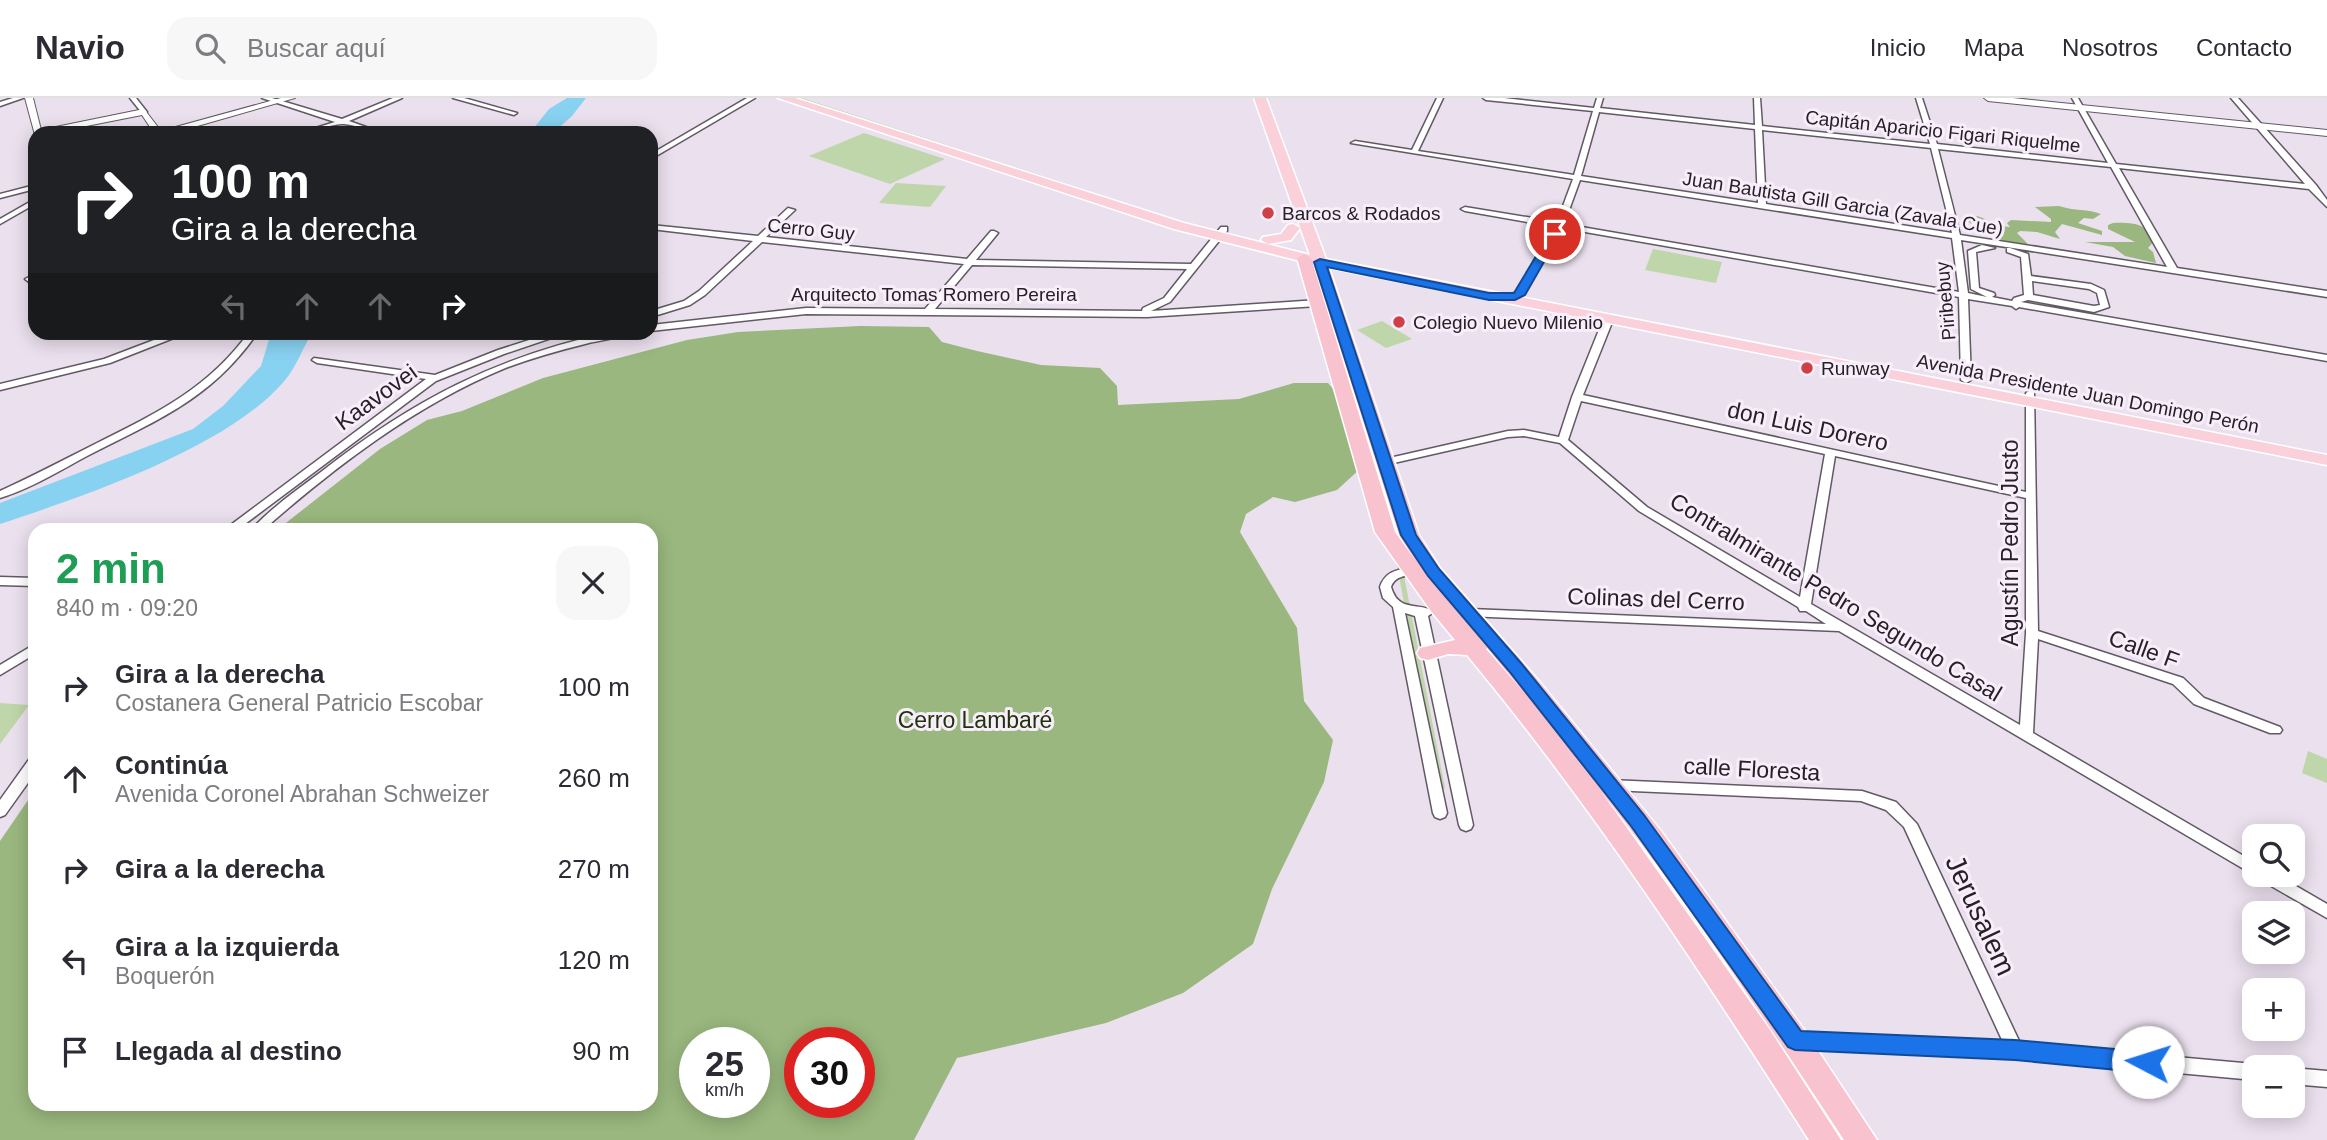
<!DOCTYPE html>
<html lang="es">
<meta charset="utf-8">
<style>
:root{--surface:#fff;--page:#f7f7f7;--text:#2b2b33;--muted:#7c7c81;--line:#e1e1e2}
body{margin:0;font-family:Helvetica,sans-serif;background:var(--page);color:var(--text);height:100vh;display:flex;flex-direction:column;font-size:26px;white-space:nowrap}
*{box-sizing:border-box;margin:0}
p{font-size:23px;color:var(--muted)}
.icon{flex:none;width:38px;height:38px;fill:none;stroke:currentColor;stroke-width:2;stroke-linecap:round;stroke-linejoin:round}
.map{position:relative;flex:1;overflow:hidden}
.sheet{position:absolute;left:28px;top:425px;width:630px;height:588px;display:flex;flex-direction:column;background:var(--surface);border-radius:21px;box-shadow:0 4px 18px #0003}
.sheet>*{flex:none}
.top-card{position:absolute;left:28px;top:28px;width:630px;height:214px;border-radius:21px;box-shadow:0 4px 18px #0003;background:#202124;color:#fff;overflow:hidden}
.tools{position:absolute;left:2242px;top:726px;display:grid;gap:14px}
.tools a{display:grid;place-items:center;width:63px;height:63px;border-radius:14px;background:var(--surface);box-shadow:0 4px 18px #0003;font-size:35px}
.speed{position:absolute;left:679px;top:929px;display:flex;gap:14px;font-size:35px;font-weight:700;text-align:center}
.speed>*{display:grid;place-content:center;width:91px;height:91px;border-radius:50%;background:var(--surface);box-shadow:0 4px 18px #0003;line-height:1}
.speed small{font-size:18px;font-weight:400}
.speed .limit{border:10px solid #d22;background:#fff;color:#111}
.pin{position:absolute;display:grid;place-items:center;width:60px;height:60px;color:#fff;margin:-30px;border:4px solid #fff;border-radius:50%;box-shadow:0 2px 7px #0007}
.me{position:absolute;width:77px;margin:-38px;rotate:275deg;stroke-linejoin:round;filter:drop-shadow(0 0 5px #0008)}
.turn{display:flex;align-items:center;gap:24px;height:147px;padding:0 28px;font-size:32px}
.turn .icon{width:91px;height:91px;stroke-width:2.5}
.turn b{display:block;font-size:49px;line-height:60px}
.lanes{display:flex;align-items:center;height:66px;padding:0 28px;background:#0003;justify-content:center;gap:35px;direction:ltr}
.lanes .off{opacity:.35}
.round{display:grid;place-items:center;flex:none;width:74px;height:74px;border-radius:21px;background:var(--page)}
.headline{display:flex;align-items:center;justify-content:space-between;height:119px;padding:0 28px}
h1{font-size:42px;font-weight:800;line-height:52px;color:#1e9e55}
ul{padding:0;list-style:none}
li{display:flex;align-items:center;gap:21px;height:91px;padding:0 28px}
li div{flex:1}
li b{display:block;font-size:26px}
li em{font-style:normal}
header{display:flex;align-items:center;gap:42px;box-sizing:border-box;height:98px;padding:0 35px;background:var(--surface);border-bottom:2px solid var(--line)}
header strong{font-size:33px}
nav{display:flex;gap:38px;margin-inline-start:auto;font-size:24px}
.search{width:490px;height:63px;background:var(--page);display:flex;align-items:center;gap:18px;box-sizing:border-box;padding:0 24px;border-radius:21px;color:var(--muted);font-size:26px}
.map>svg:first-child{display:block}
</style>
<header>
<strong>Navio</strong>
<div class="search"><svg class="icon" aria-label="search" viewBox="0 0 24 24"><circle cx="10" cy="10" r="6"/><path d="M15 15l6 6"/></svg>Buscar aquí</div>
<nav><a>Inicio</a><a>Mapa</a><a>Nosotros</a><a>Contacto</a></nav>
</header>
<div class="map">
<svg width="2327" height="1042" viewBox="0 0 2327 1042">
<rect width="100%" height="100%" fill="#ebe0ee"/>
<g fill="#bed6a9">
<path d="M798,0H802L1209,132L1208,133Z"/>
<path d="M864,35L945,61L890,86L809,58Z"/>
<path d="M896,85L946,88L930,109L879,105Z"/>
<path d="M1653,151L1722,164L1716,185L1645,172Z"/>
<path d="M1382,223L1412,241L1386,250L1357,232Z"/>
<path d="M1396,462H1401L1445,690L1443,692L1438,689Z"/>
<path d="M0,605L29,607L0,646Z"/>
<path d="M2308,653L2327,661V685L2302,675Z"/>
</g>
<g fill="#99b77e" fill-rule="evenodd">
<path d="M2059,108C2074,113 2088,111 2101,116L2093,121L2084,120L2078,125L2102,133V137L2062,126L2055,134L2060,141L2037,134L2020,133L2017,135L2028,146L2027,149L2007,145L1967,123L1972,117C1986,119 1996,129 2010,129L2007,125L2011,122L2051,124V121L2035,109Z"/>
<path d="M2113,125C2132,124 2144,125 2156,141L2148,150L2153,154L2156,165L2125,158L2113,149L2085,144H2135L2108,131V127Z"/>
<path d="M860,228L929,229L942,244L977,253L1041,267L1100,270L1117,288L1118,307L1239,301L1294,285H1328L1340,299L1361,370L1337,392L1295,404L1273,399L1246,416L1240,434L1297,530L1304,603L1333,642L1324,684L1272,791L1253,846L1183,895L1106,925L957,960L914,1042H0V743L35,692V1006H651V432H277L380,351L427,322L462,313L543,280L687,242L738,234ZM695,945H754V1004H695ZM800,945H859V1004H800Z"/>
</g>
<g fill="#88d2f1">
<path d="M567,0H586L572,18L553,35H530L549,11Z"/>
<path d="M271,235H312C304,248 298,264 289,277C237,347 82,399 0,426V405L193,331L223,308L261,268Z"/>
</g>
<g fill="none" stroke-linecap="round" stroke-linejoin="round">
<g stroke="#625965" stroke-width="3">
<g id="minor">
<path d="M13,0H23L0,8V4Z"/>
<path d="M130,0H136L147,14L146,15H142Z"/>
<path d="M262,0H272L342,21L393,0H402L349,23L383,35C369,35 358,27 344,26C331,25 314,35 299,35L335,24Z"/>
<path d="M453,0H464L517,15L514,17Z"/>
<path d="M747,0H755L651,61V56Z"/>
<path d="M1437,0H1443L1418,53L1574,77L1593,13L1486,2L1483,0H1504L1594,10L1597,0H1603L1600,10L1755,27L1754,0H1760L1762,28L1930,46L1916,0H1922L1937,46L2108,65L2072,0H2078L2116,66L2305,86L2231,0H2238L2316,87L2327,102V109L2309,91L2119,70L2177,170L2327,193V199L1961,142L1968,195L1987,199L1971,191L1968,153L1982,147L1995,150L1976,154L1979,190L1994,195L1995,197L1992,199L2012,203L2014,200L2024,197L2021,159L2007,154V150H2010L2028,156L2031,178L2091,186L2104,192L2109,209L2094,214L2028,202L2021,204L2327,257V263L2019,209L2016,211L2012,208L1968,201L1971,282L1966,285L1961,282L1959,199L1562,130L1522,199L1496,201V197L1516,195L1555,129L1465,113L1461,111L1465,109L1557,124L1573,81L1351,45L1355,43L1412,52ZM1599,14L1755,31L1758,105L1581,78ZM1762,32L1931,50L1952,135L1766,106ZM1938,51L2111,69L2167,169L1960,137ZM1580,82L1952,140L1959,194L1564,126ZM2032,183L2089,191L2097,195L2100,207L2094,208L2033,197Z"/>
<path d="M35,87V91L0,100V96Z"/>
<path d="M35,101V106L0,126V121Z"/>
<path d="M788,110L795,112L766,139L967,161L991,133H994L998,135L976,162L1191,166L1221,129H1227V133L1170,204L1151,213L1318,202L1322,205L1318,208L1147,219L806,216L651,233V227L806,210L925,211L964,166L762,144L705,197L690,207L651,219V213L684,203L699,193L753,143L651,131V127L758,138ZM972,167L1187,171L1164,200L1143,210L1142,213L935,211Z"/>
<path d="M35,176V182L29,184L25,181Z"/>
<path d="M1608,219L1613,222L1583,297L2026,394V295L2031,292L2034,293L2038,533L2183,580L2204,600L2280,629L2282,632L2280,635H2270L2194,606L2173,586L2038,541L2033,635L2254,764V777L1839,533L1466,518L1464,515L1466,512L1470,511L1826,526L1806,513H1800L1798,509L1639,413L1560,345L1524,338L1508,339L1385,367L1380,364L1385,361L1508,333L1524,332L1559,339L1572,299L1603,222ZM1581,303L1825,356L1800,499L1647,409L1568,342ZM1835,358L2026,400V535L2020,627L1811,506Z"/>
<path d="M175,234H189L110,265L0,292V286L104,261Z"/>
<path d="M249,234H258C211,302 157,322 87,358C59,373 30,391 0,400V393C33,378 65,361 97,345C157,315 209,290 249,234Z"/>
<path d="M554,234H569L504,256L436,283L237,432H224L426,281L317,265L312,262L314,260L435,277L498,252Z"/>
<path d="M611,234H631C618,241 600,242 585,246C557,253 529,261 503,271C414,308 335,369 263,432H251C271,410 297,392 321,374C413,302 496,259 611,234Z"/>
<path d="M1411,469L1415,470L1417,473L1415,476C1405,478 1395,478 1391,489C1399,516 1420,503 1434,514L1428,518L1473,727L1471,731L1466,733L1461,731L1459,727L1415,518L1405,515L1447,715L1445,719L1440,721L1435,719L1433,715L1393,509L1383,500L1380,489C1385,474 1396,472 1411,469Z"/>
<path d="M0,479L35,480V488L0,487Z"/>
<path d="M35,546V556L0,577V567Z"/>
<path d="M35,659V675L5,717L0,719V702L30,660Z"/>
<path d="M1610,682L1862,693L1896,704L1917,726L2020,945L2254,966L2261,970H2254V982L2015,960L1796,950L1790,947L1788,942L1790,937L1796,934L2003,944L1904,729L1886,712L1861,703L1610,692L1605,691L1603,687L1605,683Z"/>
<path d="M2256,777H2277L2327,806V820L2259,781Z"/>
<path d="M2292,970L2327,973V989L2292,986Z"/>
</g>
</g>
<g stroke="#625965" stroke-width="2">
<g id="tertiary">
<path d="M25,0H33L41,32L144,11L161,33L281,0H295L173,35H154L142,17L51,35H35V37Z"/>
<path d="M1984,0H2013L2327,32V38L1988,3Z"/>
</g>
</g>
<g stroke="#fff" stroke-width="3">
<g id="primary">
<path d="M778,0H795L1184,125L1310,157L1254,0H1266L1326,161L2327,357V367L1320,168L1174,131Z"/>
<path d="M1293,126L1300,130L1291,142L1268,146L1261,142L1263,139L1281,136L1288,127Z"/>
</g>
</g>
<g stroke="#fff" stroke-width="3">
<path id="trunk" d="M1304,156L1311,160L1395,434L1415,462L1399,437L1313,164L1315,161H1325L1327,164L1419,437L1440,470L1538,582L1661,733L1805,933L1877,1042H1844C1766,923 1688,804 1600,692L1770,932L1841,1042H1809C1702,875 1593,709 1467,557L1448,556L1428,562L1420,560L1417,555L1420,550L1455,542L1431,513L1375,434L1297,160ZM1487,550L1527,598L1486,551Z"/>
</g>
<use href="#minor" fill="#fff" fill-rule="evenodd"/>
<use href="#tertiary" fill="#fff" fill-rule="evenodd"/>
<use href="#primary" fill="#fad1da" fill-rule="evenodd"/>
<use href="#trunk" fill="#f8c2ce" fill-rule="evenodd"/>
</g>
<path fill="#1a73e8" stroke="#114b97" stroke-width="2" d="M1551,133L1560,136L1525,197L1515,202H1489L1327,169L1416,437L1439,471L1521,565L1644,717L1801,933L2015,942L2148,954L2156,957L2159,964L2156,972L2148,975L2015,962L1795,952L1788,949L1631,728L1509,573L1428,478L1401,437L1314,164L1320,161L1489,195H1514Z"/>
<g fill="#cf4046" stroke="#f8eefb" stroke-width="2.5">
<circle cx="1268" cy="115" r="7"/>
<circle cx="1399" cy="224" r="7"/>
<circle cx="1807" cy="270" r="7"/>
</g>
<g text-anchor="middle" stroke-width="6" stroke-linejoin="round" paint-order="stroke">
<g font-size="19" fill="#252126" stroke="#f8eefb">
<text transform="translate(1943 33) rotate(6)" y="7">Capitán Aparicio Figari Riquelme</text>
<text transform="translate(1843 105) rotate(9)" y="7">Juan Bautista Gill Garcia (Zavala Cue)</text>
<text transform="translate(811 131) rotate(6)" y="7">Cerro Guy</text>
<text x="934" y="203">Arquitecto Tomas Romero Pereira</text>
<text transform="translate(1945 203) rotate(-95)" y="7">Piribebuy</text>
<text transform="translate(2088 295) rotate(11)" y="7">Avenida Presidente Juan Domingo Perón</text>
</g>
<g font-size="19" fill="#252126" stroke="#f8eefb" text-anchor="start">
<text x="1282" y="122">Barcos &amp; Rodados</text>
<text x="1413" y="231">Colegio Nuevo Milenio</text>
<text x="1821" y="277">Runway</text>
</g>
<g font-size="23" fill="#252126" stroke="#f8eefb">
<text transform="translate(376 299) rotate(-36)" y="8">Kaavovei</text>
<text transform="translate(1808 328) rotate(12)" y="8">don Luis Dorero</text>
<text transform="translate(2010 445) rotate(-90)" y="8">Agustín Pedro Justo</text>
<text transform="translate(1836 499) rotate(31)" y="8">Contralmirante Pedro Segundo Casal</text>
<text transform="translate(1656 501) rotate(2)" y="8">Colinas del Cerro</text>
<text transform="translate(2144 551) rotate(20)" y="8">Calle F</text>
<text transform="translate(1752 671) rotate(3)" y="8">calle Floresta</text>
</g>
<g font-size="23" fill="#203309" stroke="#f8eefb">
<text x="975" y="630">Cerro Lambaré</text>
</g>
<g font-size="28" fill="#252126" stroke="#f8eefb">
<text transform="translate(1981 817) rotate(65)" y="10">Jerusalem</text>
</g>
</g>
</svg>
<div class="tools">
<a><svg class="icon" aria-label="search" viewBox="0 0 24 24"><circle cx="10" cy="10" r="6"/><path d="M15 15l6 6"/></svg></a>
<a><svg class="icon" aria-label="layers" viewBox="0 0 24 24"><path d="M12 4l9 5-9 5-9-5zM3 14l9 5 9-5"/></svg></a>
<a>+</a>
<a>−</a>
</div>
<div class="speed"><div>25<small>km/h</small></div><div class="limit">30</div></div>
<div class="pin" style="left:1555px;top:136px;background:#d93025"><svg class="icon" aria-label="arrive" viewBox="0 0 24 24"><path d="M6 21V4h12l-3 4 3 4H6"/></svg></div>
<svg class="me" style="left:2148px;top:964px" viewBox="-20 -20 40 40"><circle r="19" fill="#fff"/><path d="M0-13L10 11 0 6-10 11z" fill="#1a73e8"/></svg>
<div class="top-card">
<div class="turn"><svg class="icon" aria-label="right" viewBox="0 0 24 24"><path d="M7 20v-9h11M14 6l5 5-5 5"/></svg><div><b>100 m</b>Gira a la derecha</div></div>
<div class="lanes"><svg class="icon off" aria-label="left" viewBox="0 0 24 24"><path d="M17 20v-9H6M10 6l-5 5 5 5"/></svg><svg class="icon off" aria-label="ahead" viewBox="0 0 24 24"><path d="M12 20V5M6 11l6-6 6 6"/></svg><svg class="icon off" aria-label="ahead" viewBox="0 0 24 24"><path d="M12 20V5M6 11l6-6 6 6"/></svg><svg class="icon" aria-label="right" viewBox="0 0 24 24"><path d="M7 20v-9h11M14 6l5 5-5 5"/></svg></div>
</div>
<section class="sheet">
<div class="headline"><div><h1>2 min</h1><p>840 m · 09:20</p></div><a class="round"><svg class="icon" aria-label="close" viewBox="0 0 24 24"><path d="M6 6l12 12M18 6L6 18"/></svg></a></div>
<ul>
<li><svg class="icon" aria-label="right" viewBox="0 0 24 24"><path d="M7 20v-9h11M14 6l5 5-5 5"/></svg><div><b>Gira a la derecha</b><p>Costanera General Patricio Escobar</p></div><em>100 m</em></li>
<li><svg class="icon" aria-label="ahead" viewBox="0 0 24 24"><path d="M12 20V5M6 11l6-6 6 6"/></svg><div><b>Continúa</b><p>Avenida Coronel Abrahan Schweizer</p></div><em>260 m</em></li>
<li><svg class="icon" aria-label="right" viewBox="0 0 24 24"><path d="M7 20v-9h11M14 6l5 5-5 5"/></svg><div><b>Gira a la derecha</b></div><em>270 m</em></li>
<li><svg class="icon" aria-label="left" viewBox="0 0 24 24"><path d="M17 20v-9H6M10 6l-5 5 5 5"/></svg><div><b>Gira a la izquierda</b><p>Boquerón</p></div><em>120 m</em></li>
<li><svg class="icon" aria-label="arrive" viewBox="0 0 24 24"><path d="M6 21V4h12l-3 4 3 4H6"/></svg><div><b>Llegada al destino</b></div><em>90 m</em></li>
</ul>
</section>
</div>
